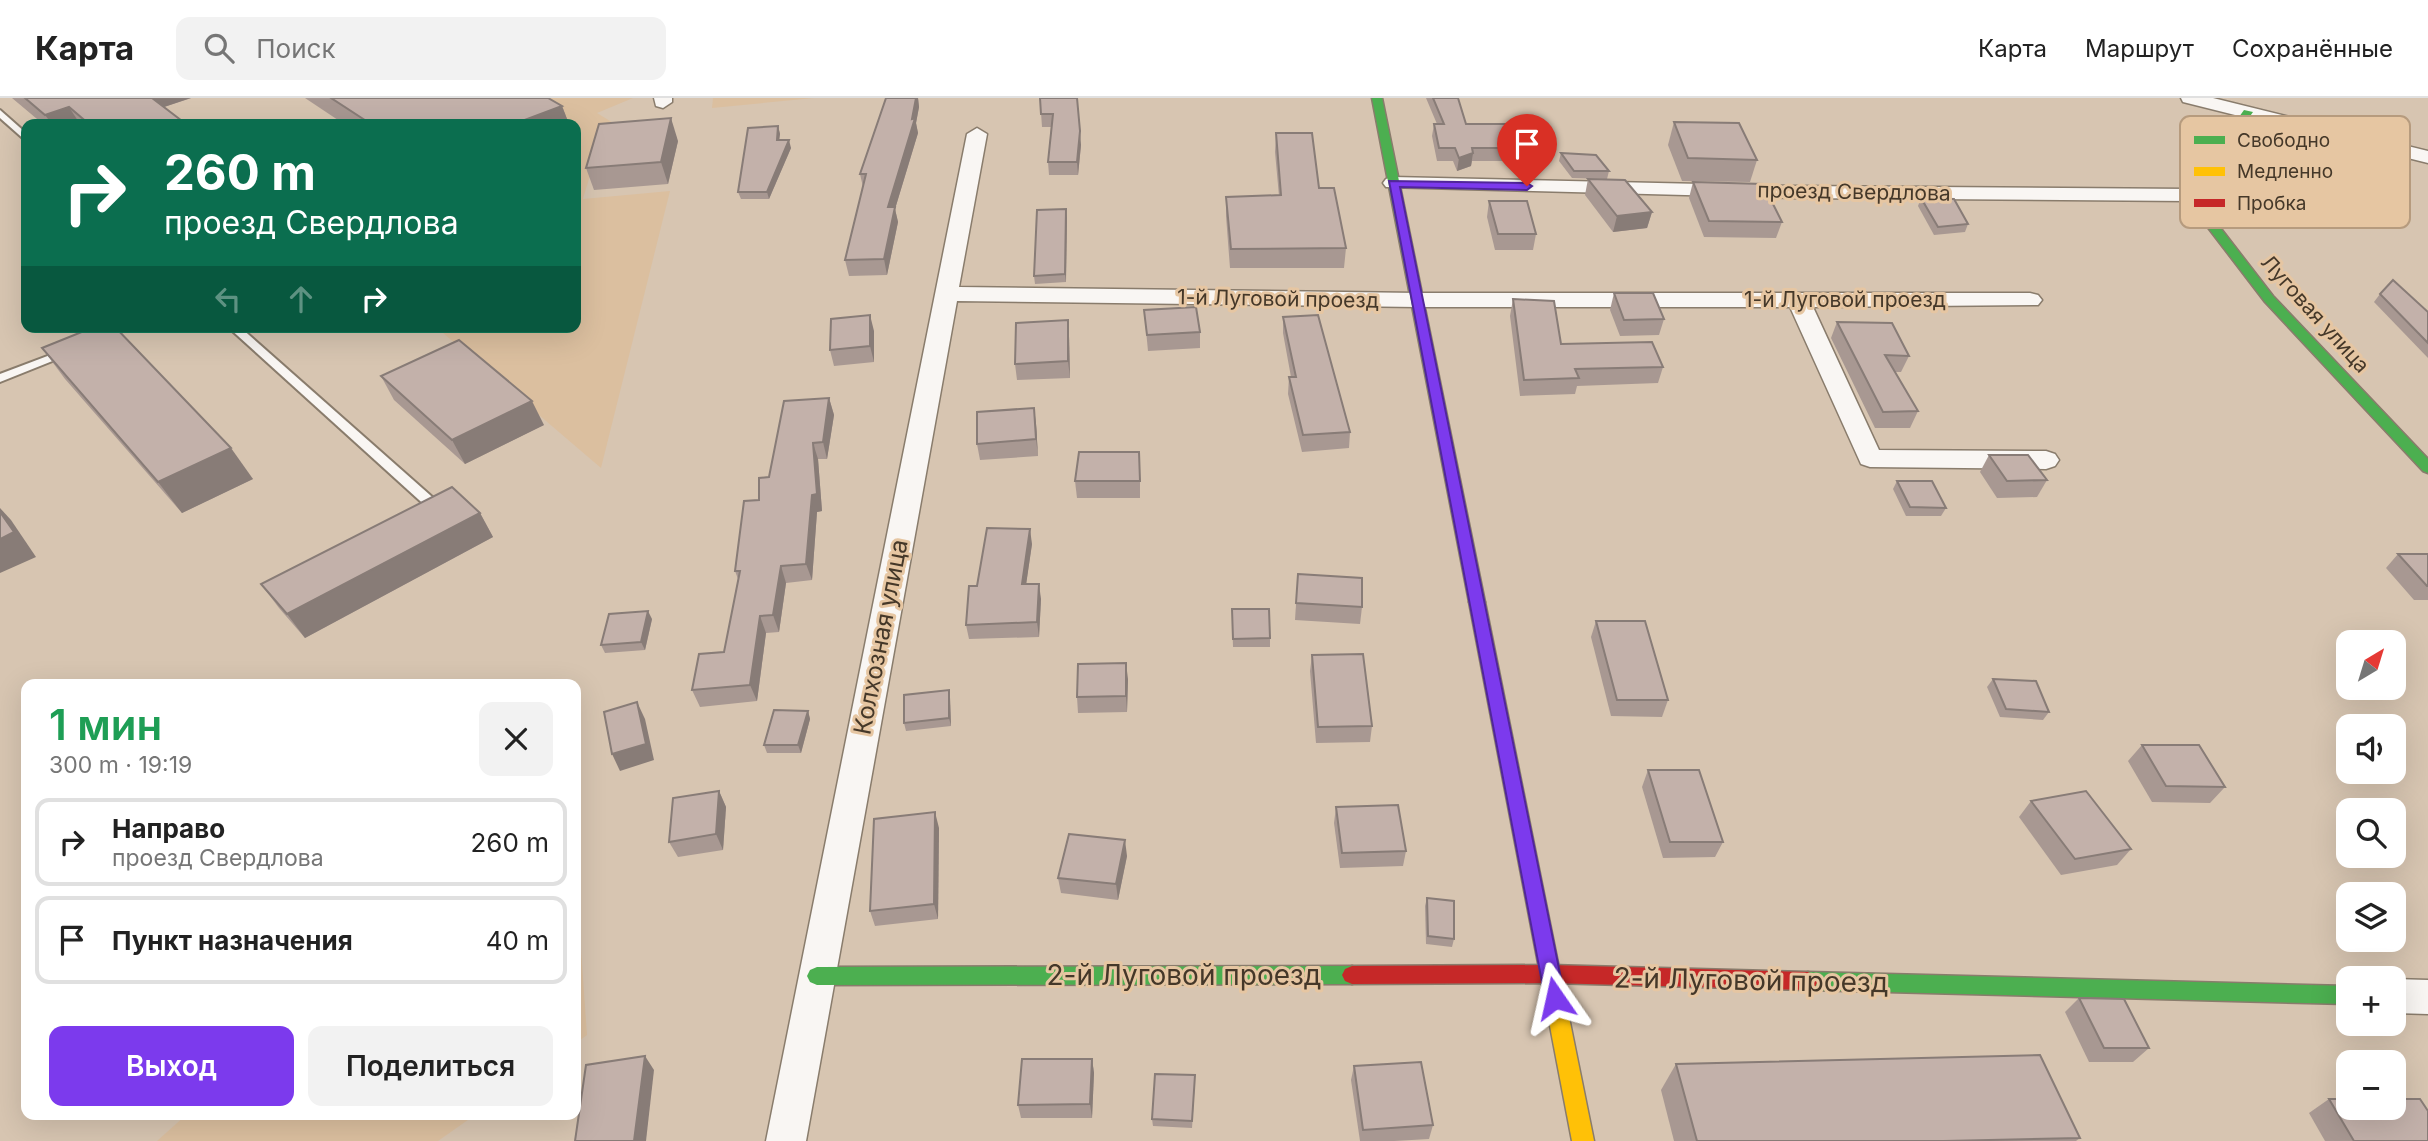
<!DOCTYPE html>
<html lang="ru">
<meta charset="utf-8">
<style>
:root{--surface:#fff;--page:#f2f2f2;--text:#222;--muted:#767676;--line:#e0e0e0;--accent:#7c3aed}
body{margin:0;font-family:Inter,sans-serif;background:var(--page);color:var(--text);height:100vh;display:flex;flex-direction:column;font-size:26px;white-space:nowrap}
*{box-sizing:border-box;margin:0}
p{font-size:23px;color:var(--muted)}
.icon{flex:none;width:38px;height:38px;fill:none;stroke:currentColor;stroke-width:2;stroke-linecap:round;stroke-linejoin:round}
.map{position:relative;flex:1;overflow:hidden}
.sheet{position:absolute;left:21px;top:581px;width:560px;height:441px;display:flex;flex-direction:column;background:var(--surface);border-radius:14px;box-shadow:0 7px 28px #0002}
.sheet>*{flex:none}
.banner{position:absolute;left:21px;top:21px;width:560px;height:214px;border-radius:14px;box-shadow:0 7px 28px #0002;background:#0b6e4f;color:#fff;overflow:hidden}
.needle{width:46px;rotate:38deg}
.buttons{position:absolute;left:2336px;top:532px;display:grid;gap:14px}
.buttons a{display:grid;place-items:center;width:70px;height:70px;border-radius:14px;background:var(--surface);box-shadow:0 7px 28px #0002;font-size:35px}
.pin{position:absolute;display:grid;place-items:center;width:60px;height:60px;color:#fff;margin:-72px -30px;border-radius:50% 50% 50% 0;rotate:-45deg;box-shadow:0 0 7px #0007}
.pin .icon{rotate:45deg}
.me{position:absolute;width:77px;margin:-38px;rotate:349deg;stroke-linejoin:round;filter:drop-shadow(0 0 5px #0008)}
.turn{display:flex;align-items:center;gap:24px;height:147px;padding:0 28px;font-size:32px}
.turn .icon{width:91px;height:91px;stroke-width:2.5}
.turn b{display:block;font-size:49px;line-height:60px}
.lanes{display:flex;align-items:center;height:66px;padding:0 28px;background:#0003;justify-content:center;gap:35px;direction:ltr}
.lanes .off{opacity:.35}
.round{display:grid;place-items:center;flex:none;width:74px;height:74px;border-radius:14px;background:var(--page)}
.head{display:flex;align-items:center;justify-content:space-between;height:119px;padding:0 28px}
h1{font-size:42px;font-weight:600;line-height:52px;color:#1e9e55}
.button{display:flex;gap:14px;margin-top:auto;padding:14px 28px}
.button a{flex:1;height:80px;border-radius:14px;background:var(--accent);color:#fff;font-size:28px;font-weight:600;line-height:80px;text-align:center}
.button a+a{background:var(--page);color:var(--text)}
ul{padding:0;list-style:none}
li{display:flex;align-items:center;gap:21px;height:88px;margin:0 14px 10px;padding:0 14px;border:4px solid var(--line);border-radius:14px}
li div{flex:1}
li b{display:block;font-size:26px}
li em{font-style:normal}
header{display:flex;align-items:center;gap:42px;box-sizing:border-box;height:98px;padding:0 35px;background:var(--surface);border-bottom:2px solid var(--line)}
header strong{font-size:33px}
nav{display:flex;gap:38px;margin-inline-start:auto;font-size:24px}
.search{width:490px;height:63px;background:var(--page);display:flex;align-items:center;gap:18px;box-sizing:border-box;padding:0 24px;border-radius:14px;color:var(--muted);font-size:26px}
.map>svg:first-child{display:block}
</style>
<header>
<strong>Карта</strong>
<div class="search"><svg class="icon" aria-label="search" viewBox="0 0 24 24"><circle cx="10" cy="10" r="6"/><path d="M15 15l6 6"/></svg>Поиск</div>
<nav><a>Карта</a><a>Маршрут</a><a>Сохранённые</a></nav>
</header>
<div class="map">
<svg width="2428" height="1043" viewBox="0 0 2428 1043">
<rect width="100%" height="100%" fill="#d7c5b1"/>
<g fill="#dbbf9f">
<path d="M519,0H633L597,15L623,31L601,40L583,101L670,93L601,370L436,229H576V26H451Z"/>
<path d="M713,0H814L712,10Z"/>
<path d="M576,780L587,937L576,945Z"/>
<path d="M186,1017H475L438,1043H157Z"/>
</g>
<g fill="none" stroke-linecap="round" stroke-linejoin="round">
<g stroke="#897c6c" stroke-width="4">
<g id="lane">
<path d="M0,12L26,35V43L0,20Z"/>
<path d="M116,229H131L105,241L101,242L95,239Z"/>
<path d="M228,229H240L439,405L440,408L439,411H429Z"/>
<path d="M66,251L70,252V256L0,284V276Z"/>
</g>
</g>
<g stroke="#897c6c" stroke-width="3">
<g id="street">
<path d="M654,0H672V4L663,10L656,8Z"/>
<path d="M2181,0H2213L2428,53V65L2183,4Z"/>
<path d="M977,30L987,36L959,189L1417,195H2030L2038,197L2042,202L2038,207L1813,209L1879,352L2046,353L2055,356L2059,362L2055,368L2046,371L1870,369L1861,366L1790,209H1417L957,203L806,1043H766L967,36Z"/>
<path d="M1393,79L1794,88L2189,91L2196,93L2199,97L2196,101L2189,103L1794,100L1386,89L1383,85L1386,81Z"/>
<path d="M2394,881L2428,882V916L2394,915Z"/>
</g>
</g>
<g stroke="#897c6c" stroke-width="3">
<g id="fast">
<path d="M1372,0H1382L1485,504L1477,510L1469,504Z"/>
<path d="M2244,12L2253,14L2195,97L2273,198L2428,361V375L2423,373L2265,204L2183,97Z"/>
<path d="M1352,868L1359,871L1362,877L1359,883L1352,886L817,887L810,884L807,878L810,872L817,869Z"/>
<path d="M1808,874L2348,888V906L1808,892L1801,889L1798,883L1801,877Z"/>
</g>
</g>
<g stroke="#897c6c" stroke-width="3">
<path id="slow" d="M1477,498L1485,504L1594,1043H1572L1469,504Z"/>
</g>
<g stroke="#897c6c" stroke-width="3">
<path id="jam" d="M1550,867L1808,874L1815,877L1818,883L1815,889L1808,892L1550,885L1352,886L1345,883L1342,877L1345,871L1352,868Z"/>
</g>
<use href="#lane" fill="#f9f6f3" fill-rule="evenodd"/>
<use href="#street" fill="#f9f6f3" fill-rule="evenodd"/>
<use href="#fast" fill="#4caf50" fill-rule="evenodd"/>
<use href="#slow" fill="#ffc107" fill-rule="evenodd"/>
<use href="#jam" fill="#c62828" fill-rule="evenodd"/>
</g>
<g fill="#a89892">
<path d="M12,0H191L164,9L186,26H43Z"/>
<path d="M305,0H548L562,8L569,26H344Z"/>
<path d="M886,0H918L919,9L916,25L918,35L895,111L898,124L887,177L849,178L845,162L863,89L860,76Z"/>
<path d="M1040,0L1081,47L1078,77H1049L1048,64L1051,29H1042Z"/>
<path d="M1426,0H1458L1466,26L1514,50L1512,63H1472L1471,68L1457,73L1453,63H1437L1432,38L1434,26H1437Z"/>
<path d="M1674,24L1757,62L1750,84L1682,83L1668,47Z"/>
<path d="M778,28L780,36L779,42L791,50L769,101H741L738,94Z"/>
<path d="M1276,35L1319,90L1346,150L1344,170H1230L1226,118V99L1279,98L1275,54Z"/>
<path d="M678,43L668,86L594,92L586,70Z"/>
<path d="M1561,55L1609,73L1607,81L1572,80L1559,63Z"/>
<path d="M1588,81L1652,114L1647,130L1613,134L1585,97Z"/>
<path d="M1693,84L1782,124L1776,140L1704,139L1689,100Z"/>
<path d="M1921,100L1968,126L1965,134L1934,137L1918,108Z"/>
<path d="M1489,103L1536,136L1533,152H1495L1487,119Z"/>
<path d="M1066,111V184L1035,186L1034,178Z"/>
<path d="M1614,195L1664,221L1659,237L1620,238L1610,212Z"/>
<path d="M2380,196L2428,214V260L2374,204Z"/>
<path d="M1513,201L1561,246L1663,269L1658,285L1577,288L1575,296L1520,298L1510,218Z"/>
<path d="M1144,212L1200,234V250L1148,253Z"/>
<path d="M1283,219L1350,334L1349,350L1302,354L1288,296L1289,279H1291L1283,235Z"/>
<path d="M1068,222L1069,238L1070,280L1017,282L1015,266Z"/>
<path d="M1837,224L1909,258L1901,274H1895L1918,313L1910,330H1875L1831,240Z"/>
<path d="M874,233V264L834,268L830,252Z"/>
<path d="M42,250L253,381L182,415L65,281Z"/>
<path d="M381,278L544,327L465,366L394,302Z"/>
<path d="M829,300L834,317L827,361H818L822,413L817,414L812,482L786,485L779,534L766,535L757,603L700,609L692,592L724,554L738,481L735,473L759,402L769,379Z"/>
<path d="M1036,326L1038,358L980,362L977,346Z"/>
<path d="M1989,357L2047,382L2037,399L1997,400L1980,374Z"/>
<path d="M1140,371V400H1077L1075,383Z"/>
<path d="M1897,383L1946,410L1941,418H1906L1893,391Z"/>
<path d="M480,415L493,439L305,540L279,510L261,486Z"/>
<path d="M1032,446L1026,486L1041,501L1039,539L969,541L966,527L977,488Z"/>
<path d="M2398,456H2428V502H2414L2386,470Z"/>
<path d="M1298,476L1362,509L1360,526L1295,522Z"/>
<path d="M1232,511L1270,540V549H1233Z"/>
<path d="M652,521L645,552L605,555L601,547Z"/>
<path d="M1596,523L1668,602L1662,619L1611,618L1591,539Z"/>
<path d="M1312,557L1372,628L1370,644L1316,645L1310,573Z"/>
<path d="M1128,581L1127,614L1078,615L1077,599Z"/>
<path d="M1993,581L2049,614L2043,622L2000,619L1987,589Z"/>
<path d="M950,600L951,628L906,633L904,625Z"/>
<path d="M808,613L810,621L801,655H767L764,647Z"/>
<path d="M2142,647L2225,689L2210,705L2152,704L2128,663Z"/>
<path d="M1648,672L1723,744L1715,759L1663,760L1642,689Z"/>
<path d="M719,693L726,709L723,752L678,759L669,744Z"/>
<path d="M2031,703L2131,751L2117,767L2061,777L2019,719Z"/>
<path d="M1336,709L1406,753L1403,768L1340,770L1334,725Z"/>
<path d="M939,730L938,821L875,828L870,813Z"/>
<path d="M1127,758L1118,802L1061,795L1058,780Z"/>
<path d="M1427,800L1454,841L1452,849L1426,846L1425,808Z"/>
<path d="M2079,900L2149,950L2133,964H2089L2065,914Z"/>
<path d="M1092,961L1094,975L1092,1020H1021L1018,1007Z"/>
<path d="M1676,966L2080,1040L2076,1043H1674L1661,992Z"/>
<path d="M1354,968L1433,1027L1429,1041L1394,1043H1360L1351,982Z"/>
<path d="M1195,984L1192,1030L1153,1028L1152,1021Z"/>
<path d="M2329,1001L2428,1043H2325L2309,1015Z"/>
</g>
<g fill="#887c77">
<path d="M144,0H191L152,13Z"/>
<path d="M916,0H918L919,9L916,25L918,35L895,111L898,124L887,177L884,161L888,109L912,21Z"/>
<path d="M562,8L569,26H514Z"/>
<path d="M69,9L80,26H52L45,17Z"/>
<path d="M671,20L678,43L668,86L661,64Z"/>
<path d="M778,28L780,36L778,50L777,42Z"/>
<path d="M1080,33L1081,47L1078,77L1077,64Z"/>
<path d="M789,42L791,50L769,101L767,94Z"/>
<path d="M1473,55L1471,68L1457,73L1459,60Z"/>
<path d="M1066,111L1067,119L1066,184L1065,176Z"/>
<path d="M1652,114L1647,130L1613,134L1617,118Z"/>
<path d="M870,217L874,233V264L870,248Z"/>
<path d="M1068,222L1069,238L1070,280L1068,263Z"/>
<path d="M829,300L834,317L827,361L823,344Z"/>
<path d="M532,303L544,327L465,366L452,342Z"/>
<path d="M1034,310L1036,326L1038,358L1036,341Z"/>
<path d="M813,345L818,361L822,413L817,414L812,482L806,466Z"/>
<path d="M231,350L253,381L182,415L158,384Z"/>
<path d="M0,410L11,422L36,459L0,475Z"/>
<path d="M480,415L493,439L305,540L287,516Z"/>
<path d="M1030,431L1032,446L1024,501L1022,486Z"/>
<path d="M781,468L786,485L779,534L773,517Z"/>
<path d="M1039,486L1041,501L1039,539L1037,524Z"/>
<path d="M648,513L652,521L645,552L641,544Z"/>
<path d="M760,518L766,535L757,603L750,587Z"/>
<path d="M1126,565L1128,581L1127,614L1126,598Z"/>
<path d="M949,592L950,600L951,628L949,620Z"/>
<path d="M637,604L645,621L654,662L620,673L612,656Z"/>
<path d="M808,613L810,621L801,655L798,647Z"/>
<path d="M719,693L726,709L723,752L716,736Z"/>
<path d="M935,714L939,730L938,821L934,806Z"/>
<path d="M1125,742L1127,758L1118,802L1116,786Z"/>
<path d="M645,958L654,972L646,1043H634Z"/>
<path d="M1092,961L1094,975L1092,1020L1090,1006Z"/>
</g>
<g fill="#c3b1aa" stroke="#887c77" stroke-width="2">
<path d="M25,0H152L186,26H89L69,9L45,17Z"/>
<path d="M331,0H548L562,8L514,26H371Z"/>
<path d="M886,0H916L912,21L915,20L888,109H895L884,161L845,162L866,76H860Z"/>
<path d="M1040,0H1077L1080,33L1077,64H1048L1053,16H1041Z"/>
<path d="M1433,0H1458L1466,26H1514V50H1472L1473,55L1459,60L1455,50H1439L1434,26H1444Z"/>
<path d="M671,20L661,64L586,70L599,26Z"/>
<path d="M1674,24L1739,25L1757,62L1688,60Z"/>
<path d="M778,28L777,42H789L767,94H738L748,30Z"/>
<path d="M1276,35H1312L1319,90H1334L1346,150L1231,151L1226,99L1281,97Z"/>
<path d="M1561,55L1596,57L1609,73H1574Z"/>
<path d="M1588,81L1625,82L1652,114L1617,118Z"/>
<path d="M1693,84L1763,86L1782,124L1709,123Z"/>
<path d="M1921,100L1954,101L1968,126L1938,129Z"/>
<path d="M1489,103H1527L1536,136H1498Z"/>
<path d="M1066,111L1065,176L1034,178L1037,112Z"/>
<path d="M2393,182L2428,214V245L2380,196Z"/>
<path d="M1614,195H1653L1664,221L1624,222Z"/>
<path d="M1513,201L1554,203L1561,246L1652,244L1663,269L1575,271L1579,280L1524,282Z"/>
<path d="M1196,209L1200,234L1147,237L1144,212Z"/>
<path d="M870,217V248L830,252L831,221Z"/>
<path d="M1318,217L1350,334L1303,337L1289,279H1296L1283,219Z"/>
<path d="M1068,222V263L1015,266L1016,225Z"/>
<path d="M1837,224L1892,225L1909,258L1885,257L1918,313L1883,314Z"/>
<path d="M94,229H115L231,350L158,384L42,250Z"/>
<path d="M459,242L532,303L452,342L381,278Z"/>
<path d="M829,300L823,344L813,345L817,396L812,397L806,466L781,468L773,517L760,518L750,587L692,592L699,556L724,554L740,473H735L744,403L759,402V380L769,379L784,303Z"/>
<path d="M1034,310L1036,341L977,346V314Z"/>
<path d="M1079,354H1139L1140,383H1075Z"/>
<path d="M1989,357H2028L2047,382L2007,383Z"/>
<path d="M1897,383H1932L1946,410L1910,409Z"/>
<path d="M452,389L480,415L287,516L261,486Z"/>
<path d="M0,414L14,434L0,441Z"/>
<path d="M987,430L1030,431L1022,486H1039L1037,524L966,527L969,488H977Z"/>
<path d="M2398,456H2428V488H2427Z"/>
<path d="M1298,476L1362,480V509L1296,505Z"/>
<path d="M1232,511H1269L1270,540L1233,541Z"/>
<path d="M648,513L641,544L601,547L609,516Z"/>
<path d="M1596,523H1645L1668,602H1617Z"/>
<path d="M1363,556L1372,628L1318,629L1312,557Z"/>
<path d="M1126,565V598L1077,599L1078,566Z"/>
<path d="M1993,581L2036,583L2049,614L2006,611Z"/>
<path d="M949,592V620L904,625V597Z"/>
<path d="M637,604L646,646L612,656L604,614Z"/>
<path d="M774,612L808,613L798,647H764Z"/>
<path d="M2142,647H2199L2225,689L2166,688Z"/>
<path d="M1648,672H1699L1723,744H1670Z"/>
<path d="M719,693L716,736L669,744L673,700Z"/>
<path d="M2086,693L2131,751L2075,761L2031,703Z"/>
<path d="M1398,707L1406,753L1342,755L1336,709Z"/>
<path d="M935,714L934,806L870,813L874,721Z"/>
<path d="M1069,736L1125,742L1116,786L1058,780Z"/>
<path d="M1427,800L1454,803V841L1428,838Z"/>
<path d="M2079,900L2124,901L2149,950H2104Z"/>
<path d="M2040,957L2080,1040L1944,1043H1697L1676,966Z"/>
<path d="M645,958L634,1043H575L586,967Z"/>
<path d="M1022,961H1092L1090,1006L1018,1007Z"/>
<path d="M1421,964L1433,1027L1363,1032L1354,968Z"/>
<path d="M1155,976L1195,977L1192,1023L1152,1021Z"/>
<path d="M2329,1001H2348V1010H2394V1001H2420L2428,1013V1043H2354Z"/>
</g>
<path fill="#7c3aed" stroke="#51269a" stroke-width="2" d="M1389,83L1527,85L1532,88L1527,92L1400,89L1565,900L1562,907L1555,910L1548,907L1545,900Z"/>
<g text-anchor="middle" stroke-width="6" stroke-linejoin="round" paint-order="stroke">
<g font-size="21" fill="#453829" stroke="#e6c6a2">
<text transform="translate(1854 94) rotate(1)" y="7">проезд Свердлова</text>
<text transform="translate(1278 201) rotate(1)" y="7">1-й Луговой проезд</text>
<text x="1845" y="209">1-й Луговой проезд</text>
<text transform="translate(2315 216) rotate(48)" y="7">Луговая улица</text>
</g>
<g font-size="24" fill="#453829" stroke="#e6c6a2">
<text transform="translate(881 539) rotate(-79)" y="8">Колхозная улица</text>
</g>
<g font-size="28" fill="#453829" stroke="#e6c6a2">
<text x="1184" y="887">2-й Луговой проезд</text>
<text transform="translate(1751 882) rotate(1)" y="10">2-й Луговой проезд</text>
</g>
</g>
<rect x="2180" y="18" width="230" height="112" rx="10" fill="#e6c6a2" stroke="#b69b7e" stroke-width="2"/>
<rect x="2194" y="38" width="31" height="8" fill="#4caf50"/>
<rect x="2194" y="69" width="31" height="9" fill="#ffc107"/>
<rect x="2194" y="101" width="31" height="8" fill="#c62828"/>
<g font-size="19" fill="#453829">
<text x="2237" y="49">Свободно</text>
<text x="2237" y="80">Медленно</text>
<text x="2237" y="112">Пробка</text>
</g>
</svg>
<div class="buttons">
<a><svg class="needle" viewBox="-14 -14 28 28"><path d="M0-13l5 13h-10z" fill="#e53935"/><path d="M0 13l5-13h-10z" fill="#767676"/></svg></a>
<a><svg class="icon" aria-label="sound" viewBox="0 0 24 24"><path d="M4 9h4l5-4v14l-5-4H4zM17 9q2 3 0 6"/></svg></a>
<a><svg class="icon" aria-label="search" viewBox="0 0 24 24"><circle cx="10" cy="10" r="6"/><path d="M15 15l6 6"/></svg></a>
<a><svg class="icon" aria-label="layers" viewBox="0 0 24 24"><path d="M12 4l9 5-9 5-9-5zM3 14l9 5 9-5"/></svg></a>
<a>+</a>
<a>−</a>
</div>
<div class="pin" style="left:1527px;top:88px;background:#d93025"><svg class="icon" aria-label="arrive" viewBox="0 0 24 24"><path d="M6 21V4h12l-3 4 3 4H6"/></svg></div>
<svg class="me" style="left:1555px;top:900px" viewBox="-20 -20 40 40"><path d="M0-17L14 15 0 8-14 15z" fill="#7c3aed" stroke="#fff" stroke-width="4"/></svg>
<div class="banner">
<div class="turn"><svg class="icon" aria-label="right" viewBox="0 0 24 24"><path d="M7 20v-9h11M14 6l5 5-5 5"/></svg><div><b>260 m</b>проезд Свердлова</div></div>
<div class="lanes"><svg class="icon off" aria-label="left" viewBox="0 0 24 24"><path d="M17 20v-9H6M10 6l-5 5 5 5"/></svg><svg class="icon off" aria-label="ahead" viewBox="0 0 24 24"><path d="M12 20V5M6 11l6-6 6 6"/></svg><svg class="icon" aria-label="right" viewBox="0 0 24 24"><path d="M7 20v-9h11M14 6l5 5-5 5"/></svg></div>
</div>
<section class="sheet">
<div class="head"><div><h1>1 мин</h1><p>300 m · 19:19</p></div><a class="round"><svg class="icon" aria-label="close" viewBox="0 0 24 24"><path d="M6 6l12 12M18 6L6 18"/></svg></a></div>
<ul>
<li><svg class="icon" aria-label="right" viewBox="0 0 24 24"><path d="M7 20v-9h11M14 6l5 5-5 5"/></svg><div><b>Направо</b><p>проезд Свердлова</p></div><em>260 m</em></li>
<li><svg class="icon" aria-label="arrive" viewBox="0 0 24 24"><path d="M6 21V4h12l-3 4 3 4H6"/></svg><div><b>Пункт назначения</b></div><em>40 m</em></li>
</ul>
<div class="button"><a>Выход</a><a>Поделиться</a></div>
</section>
</div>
